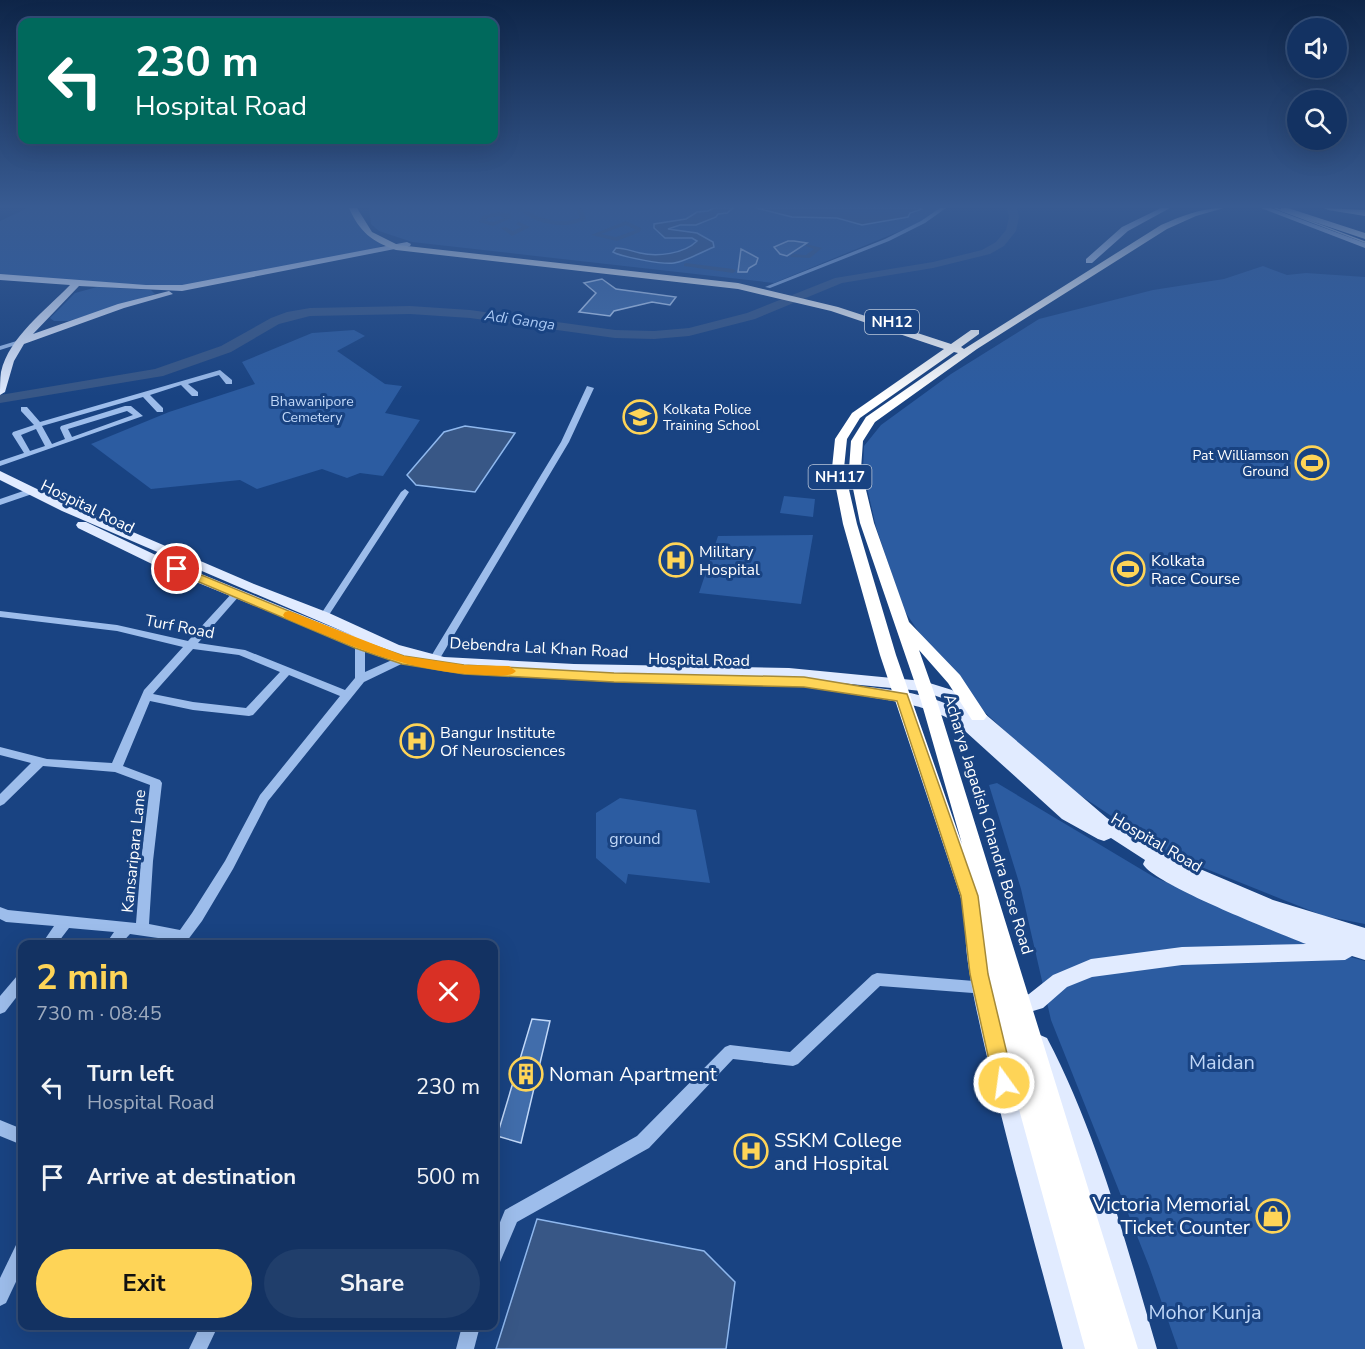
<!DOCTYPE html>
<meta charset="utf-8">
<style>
:root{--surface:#133262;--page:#203e6b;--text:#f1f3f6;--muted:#9daabe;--line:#324d77;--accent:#fed457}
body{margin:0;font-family:"Nunito Sans",sans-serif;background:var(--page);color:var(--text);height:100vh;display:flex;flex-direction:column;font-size:22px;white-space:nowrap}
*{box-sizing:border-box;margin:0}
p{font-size:20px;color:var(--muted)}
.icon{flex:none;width:33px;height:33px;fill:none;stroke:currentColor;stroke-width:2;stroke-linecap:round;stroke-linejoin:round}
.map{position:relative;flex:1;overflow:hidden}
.panel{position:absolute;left:18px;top:940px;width:480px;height:390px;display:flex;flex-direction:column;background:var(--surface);border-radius:12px;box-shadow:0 6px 24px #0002,0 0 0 2px var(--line)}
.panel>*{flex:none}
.banner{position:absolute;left:18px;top:18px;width:480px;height:126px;border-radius:12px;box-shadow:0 6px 24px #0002,0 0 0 2px var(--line);background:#00695c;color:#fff;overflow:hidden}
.fabs{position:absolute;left:1287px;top:18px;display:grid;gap:12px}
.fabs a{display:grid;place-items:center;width:60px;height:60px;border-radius:50%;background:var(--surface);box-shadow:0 6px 24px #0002,0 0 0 2px var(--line);font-size:30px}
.pin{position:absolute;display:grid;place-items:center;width:51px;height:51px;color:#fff;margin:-26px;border:3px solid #fff;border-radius:50%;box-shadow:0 2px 6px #0007}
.me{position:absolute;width:66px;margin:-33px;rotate:346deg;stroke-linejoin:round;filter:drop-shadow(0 0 4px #0008)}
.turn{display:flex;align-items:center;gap:21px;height:126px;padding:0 18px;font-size:27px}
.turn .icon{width:78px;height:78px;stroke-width:2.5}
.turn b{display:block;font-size:42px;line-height:51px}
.round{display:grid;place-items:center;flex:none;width:63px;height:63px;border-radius:32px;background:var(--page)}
.head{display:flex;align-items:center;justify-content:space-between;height:102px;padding:0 18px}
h1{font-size:36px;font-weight:700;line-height:45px;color:var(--accent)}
.primary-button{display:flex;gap:12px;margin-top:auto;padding:12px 18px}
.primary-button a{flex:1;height:69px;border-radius:36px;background:var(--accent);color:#111;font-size:24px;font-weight:700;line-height:69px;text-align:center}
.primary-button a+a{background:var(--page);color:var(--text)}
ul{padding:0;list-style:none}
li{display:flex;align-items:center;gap:18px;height:90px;padding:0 18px}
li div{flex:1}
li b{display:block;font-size:22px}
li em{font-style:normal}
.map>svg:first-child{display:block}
</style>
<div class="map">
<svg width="1365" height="1349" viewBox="0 0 1365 1349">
<rect width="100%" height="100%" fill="#194382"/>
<g fill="#2c5ca1">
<path d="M28,208H353L371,234L389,243L372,250L181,288L0,275V221Z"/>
<path d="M369,208H941L922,222L774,283L412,242L379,231L371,224Z"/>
<path d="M1263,266L1287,275L1306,273L1365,277V924L1324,916L1169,854L1060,782L951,681L904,610L876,527L863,470L864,446L881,425L951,374L1039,319L1153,290L1224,279Z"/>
<path d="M97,287L151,290L155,294L69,321H54L50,318L75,293Z"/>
<path d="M354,330L365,336L337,351L385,384L402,386L385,413L420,420L383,476L360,473L347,478L322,469L257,489L240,480L151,489L91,444L169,412L255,384L242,362L312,333Z"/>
<path d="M784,496L815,499L813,517L780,513Z"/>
<path d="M813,535L801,604L699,593L718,536Z"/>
<path d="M997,783L1154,877L1332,952L1365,961V1349H1178L1149,1266L1051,1020L1021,889L989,785Z"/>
<path d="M620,798L696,810L710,883L628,874L626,884L596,858V813Z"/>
</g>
<g fill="#385786" stroke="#8fb8ee" stroke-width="1.5">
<path d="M714,208H733L727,213L718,214L716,217L696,225H680L668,229L697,233L713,242L714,247C701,252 687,261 674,263C664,265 622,257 613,252L616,248C625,248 631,251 640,253C657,257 684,254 697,241L692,238H665L654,228V224L686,219L697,212L708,211Z"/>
<path d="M756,208H922V209L910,213L908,217L862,225L837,218L792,217Z"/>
<path d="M465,426L515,433L475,492L416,485L407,475L444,432Z"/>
<path d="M537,1219L704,1251L735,1282L726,1349H496Z"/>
</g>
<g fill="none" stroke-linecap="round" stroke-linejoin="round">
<g fill="#385786" fill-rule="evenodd">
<path d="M517,208C525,208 528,212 535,215C549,221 565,223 580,218L577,210L580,208L583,210L586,219C566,231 534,224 517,208Z"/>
<path d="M499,212L510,214L511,218L493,226L479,222L482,216ZM499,216L505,218L493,222L486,221L487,218Z"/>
<path d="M626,221L641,228L640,232L617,241L591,235ZM626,225L636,230L616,237L601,234Z"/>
<path d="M519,222L530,227L512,236L501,228L506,227L513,231L522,227L516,224Z"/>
<path d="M806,244L822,248L810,258L791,257L790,256L793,254L806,255L814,249L806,246Z"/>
<path d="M686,263L733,269L736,271L733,273L684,266V264Z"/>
</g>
<path fill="#385786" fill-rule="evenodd" d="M1007,208H1017L1019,217L1016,231L1004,246L990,254L933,268L842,283L755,319L689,336L654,339L615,338L470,318L410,314L310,316L279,324L231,352L163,376L0,403V395L155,369L221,346L271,318L287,312L310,308L410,306L470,310L615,330L654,331L689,328L747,313L835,278L933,262L982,250L996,242L1006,230L1009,217Z"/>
</g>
<g fill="#416dab" stroke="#c1d8f8" stroke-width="1.5">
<path d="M788,241H794L807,243L787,256L780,254L774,247Z"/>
<path d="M741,249L758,258L756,264L749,268L747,272H738Z"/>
<path d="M602,279L616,289L676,297L670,305L652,302L614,311L610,316L579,312L596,293L584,283Z"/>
<path d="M532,1019L550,1021L521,1143L497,1136Z"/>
</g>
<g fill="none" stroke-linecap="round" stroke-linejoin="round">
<g fill="#9dbdeb" fill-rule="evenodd">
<path d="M940,208H946L925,223L889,241L770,288L765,287L885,239L921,221Z"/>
<path d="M20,340L22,341V343L0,350V346Z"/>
<path d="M220,370L232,380V384H226L219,375L188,384L198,392V396H192L181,385L150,395L163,408V412H157L143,397L42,426L52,444L65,439L60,428L61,426L125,406H131L143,416L0,466V461L24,453L12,434L13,432L34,425L21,411V407H27L40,422ZM127,411L133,415L72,437L68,429ZM36,429L45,446L30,451L21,435Z"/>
<path d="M587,386L594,388L569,442L439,660H431L430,658L561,442Z"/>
<path d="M32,488L35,489V493L0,505V499Z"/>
<path d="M405,489L409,492L327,618H321L319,616L321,614L401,492Z"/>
<path d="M237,590L240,591L242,593L240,595L198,643L245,650L345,690L355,678V645L364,636H372L373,638L365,646V672L410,652L414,651L419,654L418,656L364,682L268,801L233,869L202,921L184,945H169L172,940L130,934L120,945H105L114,932L69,928L56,945H41L54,926L6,922L0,919V907L8,910L136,923L141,861L150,785L115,772L43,766L4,804L0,806V794L31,763L0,755V747L47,759L112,763L144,690L183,647L117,631L0,617V611L117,625L188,641L234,591ZM193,649L239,655L280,672L246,708L193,702L153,694ZM289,675L340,696L260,795L225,861L192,913L180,930L149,924L153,861L162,783L160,780L123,766L150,701L193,710L249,716L253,715Z"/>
<path d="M877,973L986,982L991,983L993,988L991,993L986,994L880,986L798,1064L793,1066L733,1059L649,1148L517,1222L500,1262L494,1264V1237L505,1210L637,1136L725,1047L730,1045L790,1052L872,975Z"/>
<path d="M22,974V990L5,1012L0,1014V996L17,976Z"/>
<path d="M0,1120L22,1129V1145L0,1136Z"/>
<path d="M22,1243V1269L6,1303L0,1306V1278L16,1245Z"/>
<path d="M200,1326H218L207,1349H189Z"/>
<path d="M462,1326H480L474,1349H456Z"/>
</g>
<g fill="#e1ebff" fill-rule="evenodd">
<path d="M1161,208H1170L1128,231L1092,263H1086V259L1122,227Z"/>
<path d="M1261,208H1271L1365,243V248Z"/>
<path d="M407,242L411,244L410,246L182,291L79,286L33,334L118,304L169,291L173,294L124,308L24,344L14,361L5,392L0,395C0,388 0,379 1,372C9,337 46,310 70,285L0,280V274L146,285H182Z"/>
<path d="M0,471L70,505L254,584L329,613L399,645L444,657L574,664L789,668L923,681L952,690L971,702L1107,818L1160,852L1273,900L1365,928V960L1352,956L1345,960L1182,965L1092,977L1067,987L1043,1008L1033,1011L1031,1020L1024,1022C1016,1019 1013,1015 1010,1007L1013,1000L1029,994L1053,975L1091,959L1182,947L1306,944C1279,933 1153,884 1143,864L1145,860L1111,838L1104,841L1098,839L1062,819L955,722C928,706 900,702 869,697L864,696L861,692L864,688L869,687C902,691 934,695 963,712L942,698L922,691L789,678L574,674L444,667L387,652L385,655L380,657L152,564L78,528L76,525L78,522H86L162,558L356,637L62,511L0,480Z"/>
<path d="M974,928L981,930L1010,1061L1089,1349H1063C1049,1294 954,959 967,930Z"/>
<path d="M1040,1035L1047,1038C1098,1135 1126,1244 1157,1349H1131L1099,1233L1053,1093L1030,1045L1033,1038Z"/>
</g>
<g fill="#fff" fill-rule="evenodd">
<path d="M349,208H357L372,232L398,245L738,283L838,307L951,344L971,330H979V334L961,347L964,349L1161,225C1182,216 1200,208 1224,208L1196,216L1167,229L977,349L875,422L863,441L861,469L874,523L909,622L960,675L987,716L984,720H972L948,683L919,650L937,701L1138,1349H1085L960,895L880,655L843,524L832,468L835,439L852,413L944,349L831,311L738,289L396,250C372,242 359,231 349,208ZM954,352L958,353L866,417L851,441L849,469L860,523L921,701L962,844L896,655L857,524L844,468L847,439L860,418Z"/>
<path d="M1281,208H1288L1365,233V239L1281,211Z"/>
<path d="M1324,208L1365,210V216L1328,210Z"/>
</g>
<path stroke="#fff" stroke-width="1.5" d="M1275,208L1365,242"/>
</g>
<linearGradient id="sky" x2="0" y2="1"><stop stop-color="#0e2548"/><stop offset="0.52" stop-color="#385b92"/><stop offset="1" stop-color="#385b92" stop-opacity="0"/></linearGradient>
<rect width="1365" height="397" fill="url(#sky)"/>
<path fill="#fed457" stroke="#a58a39" stroke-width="1.5" d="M177,565L364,642L404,656L464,665L614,673L804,677L907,694L978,896L988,974L1014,1083L1011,1089L1004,1092L997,1089L994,1083L970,974L961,896L897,701L804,687L614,682L464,674L402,664L355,648L173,571V566Z"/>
<path fill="#f59e0b" d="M289,611L404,656L464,665L509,666L516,671C510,678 495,675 485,675C410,673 353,647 285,618L283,615L285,612Z"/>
<defs>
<g id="university-ring" transform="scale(1.725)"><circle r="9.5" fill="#194382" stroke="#fed457" stroke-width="1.5"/><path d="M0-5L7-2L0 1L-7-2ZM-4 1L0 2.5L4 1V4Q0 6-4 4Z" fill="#fed457"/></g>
<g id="stadium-ring" transform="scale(1.725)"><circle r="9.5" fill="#194382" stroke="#fed457" stroke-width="1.5"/><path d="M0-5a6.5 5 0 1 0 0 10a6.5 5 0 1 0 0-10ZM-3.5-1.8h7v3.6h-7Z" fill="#fed457"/></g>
<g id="hospital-ring" transform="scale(1.725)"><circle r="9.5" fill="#194382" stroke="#fed457" stroke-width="1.5"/><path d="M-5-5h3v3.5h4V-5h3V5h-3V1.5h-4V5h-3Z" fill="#fed457"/></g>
<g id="building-ring" transform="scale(1.725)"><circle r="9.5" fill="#194382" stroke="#fed457" stroke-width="1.5"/><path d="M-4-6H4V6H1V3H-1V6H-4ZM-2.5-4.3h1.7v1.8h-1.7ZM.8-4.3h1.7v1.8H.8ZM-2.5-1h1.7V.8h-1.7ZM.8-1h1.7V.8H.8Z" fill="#fed457"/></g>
<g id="shop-ring" transform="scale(1.725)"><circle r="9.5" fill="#194382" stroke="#fed457" stroke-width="1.5"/><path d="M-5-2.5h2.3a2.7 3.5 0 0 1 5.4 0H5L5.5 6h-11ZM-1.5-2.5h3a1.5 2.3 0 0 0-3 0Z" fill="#fed457"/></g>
</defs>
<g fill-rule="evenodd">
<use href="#university-ring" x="640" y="417"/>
<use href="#stadium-ring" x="1312" y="463"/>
<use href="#hospital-ring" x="676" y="560"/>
<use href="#stadium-ring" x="1128" y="569"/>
<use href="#hospital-ring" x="417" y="741"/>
<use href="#building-ring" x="526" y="1074"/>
<use href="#hospital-ring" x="751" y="1151"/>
<use href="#shop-ring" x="1273" y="1216"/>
</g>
<g text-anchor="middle" stroke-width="6" stroke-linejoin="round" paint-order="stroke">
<g font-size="14" fill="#c1d8f8" stroke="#194382">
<text x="312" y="406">Bhawanipore<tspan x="312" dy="16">Cemetery</tspan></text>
</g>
<g font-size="14" fill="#fff" stroke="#194382" text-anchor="start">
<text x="663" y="414">Kolkata Police<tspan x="663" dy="16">Training School</tspan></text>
<text x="1289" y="460" text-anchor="end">Pat Williamson<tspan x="1289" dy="16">Ground</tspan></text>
</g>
<g font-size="15" font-style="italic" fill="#a8c7f3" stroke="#194382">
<text transform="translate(520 320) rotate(8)" y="5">Adi Ganga</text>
</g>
<g fill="#194382" stroke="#bac7da" stroke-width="1.5">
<rect x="865" y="310" width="54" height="24" rx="4.5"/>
<rect x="808.5" y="465" width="63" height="24" rx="4.5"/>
</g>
<g font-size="15" font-weight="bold" fill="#fff">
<text x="892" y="327">NH12</text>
<text x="840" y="482">NH117</text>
</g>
<g font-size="16" fill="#fff" stroke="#194382">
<text transform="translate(88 506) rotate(26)" y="6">Hospital Road</text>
<text transform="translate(180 626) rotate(11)" y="6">Turf Road</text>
<text transform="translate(539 647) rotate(3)" y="6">Debendra Lal Khan Road</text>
<text transform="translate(699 659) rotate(1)" y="6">Hospital Road</text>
<text transform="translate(989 824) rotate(73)" y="6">Acharya Jagadish Chandra Bose Road</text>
<text transform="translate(1157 842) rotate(30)" y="6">Hospital Road</text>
<text transform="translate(133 851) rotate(-84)" y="6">Kansaripara Lane</text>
</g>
<g font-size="16" fill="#fff" stroke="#194382" text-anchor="start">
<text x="699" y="557">Military<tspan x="699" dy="18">Hospital</tspan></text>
<text x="1151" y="566">Kolkata<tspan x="1151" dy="18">Race Course</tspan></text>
<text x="440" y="738">Bangur Institute<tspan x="440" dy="18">Of Neurosciences</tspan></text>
</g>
<g font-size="16" fill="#c1d8f8" stroke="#194382">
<text x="635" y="844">ground</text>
</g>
<g font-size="20" fill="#c1d8f8" stroke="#194382">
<text x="1222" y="1069">Maidan</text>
<text x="1205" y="1319">Mohor Kunja</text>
</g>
<g font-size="20" fill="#fff" stroke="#194382" text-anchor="start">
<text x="549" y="1081">Noman Apartment</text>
<text x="774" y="1147">SSKM College<tspan x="774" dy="23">and Hospital</tspan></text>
<text x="1250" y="1211" text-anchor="end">Victoria Memorial<tspan x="1250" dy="23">Ticket Counter</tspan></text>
</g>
</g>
</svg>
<div class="fabs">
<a><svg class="icon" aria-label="sound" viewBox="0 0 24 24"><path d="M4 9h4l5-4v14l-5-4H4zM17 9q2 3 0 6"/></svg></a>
<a><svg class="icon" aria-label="search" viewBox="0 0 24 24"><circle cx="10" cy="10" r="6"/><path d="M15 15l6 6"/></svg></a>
</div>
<div class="pin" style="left:177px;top:569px;background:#d93025"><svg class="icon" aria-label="arrive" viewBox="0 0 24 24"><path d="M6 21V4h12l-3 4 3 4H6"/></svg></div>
<svg class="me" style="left:1004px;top:1083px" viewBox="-20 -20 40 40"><circle r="17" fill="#fed457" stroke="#fff" stroke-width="3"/><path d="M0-11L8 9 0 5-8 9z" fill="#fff"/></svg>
<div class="banner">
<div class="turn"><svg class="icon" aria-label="left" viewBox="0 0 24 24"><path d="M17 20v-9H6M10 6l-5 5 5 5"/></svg><div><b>230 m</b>Hospital Road</div></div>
</div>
<section class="panel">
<div class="head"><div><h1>2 min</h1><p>730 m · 08:45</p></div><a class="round" style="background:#d93025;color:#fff"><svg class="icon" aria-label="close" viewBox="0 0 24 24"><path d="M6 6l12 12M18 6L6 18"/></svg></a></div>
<ul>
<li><svg class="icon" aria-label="left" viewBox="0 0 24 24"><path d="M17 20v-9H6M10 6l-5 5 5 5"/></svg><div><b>Turn left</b><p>Hospital Road</p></div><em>230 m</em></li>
<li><svg class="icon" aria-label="arrive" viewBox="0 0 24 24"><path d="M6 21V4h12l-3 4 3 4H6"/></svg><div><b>Arrive at destination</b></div><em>500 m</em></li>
</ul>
<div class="primary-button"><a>Exit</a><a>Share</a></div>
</section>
</div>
